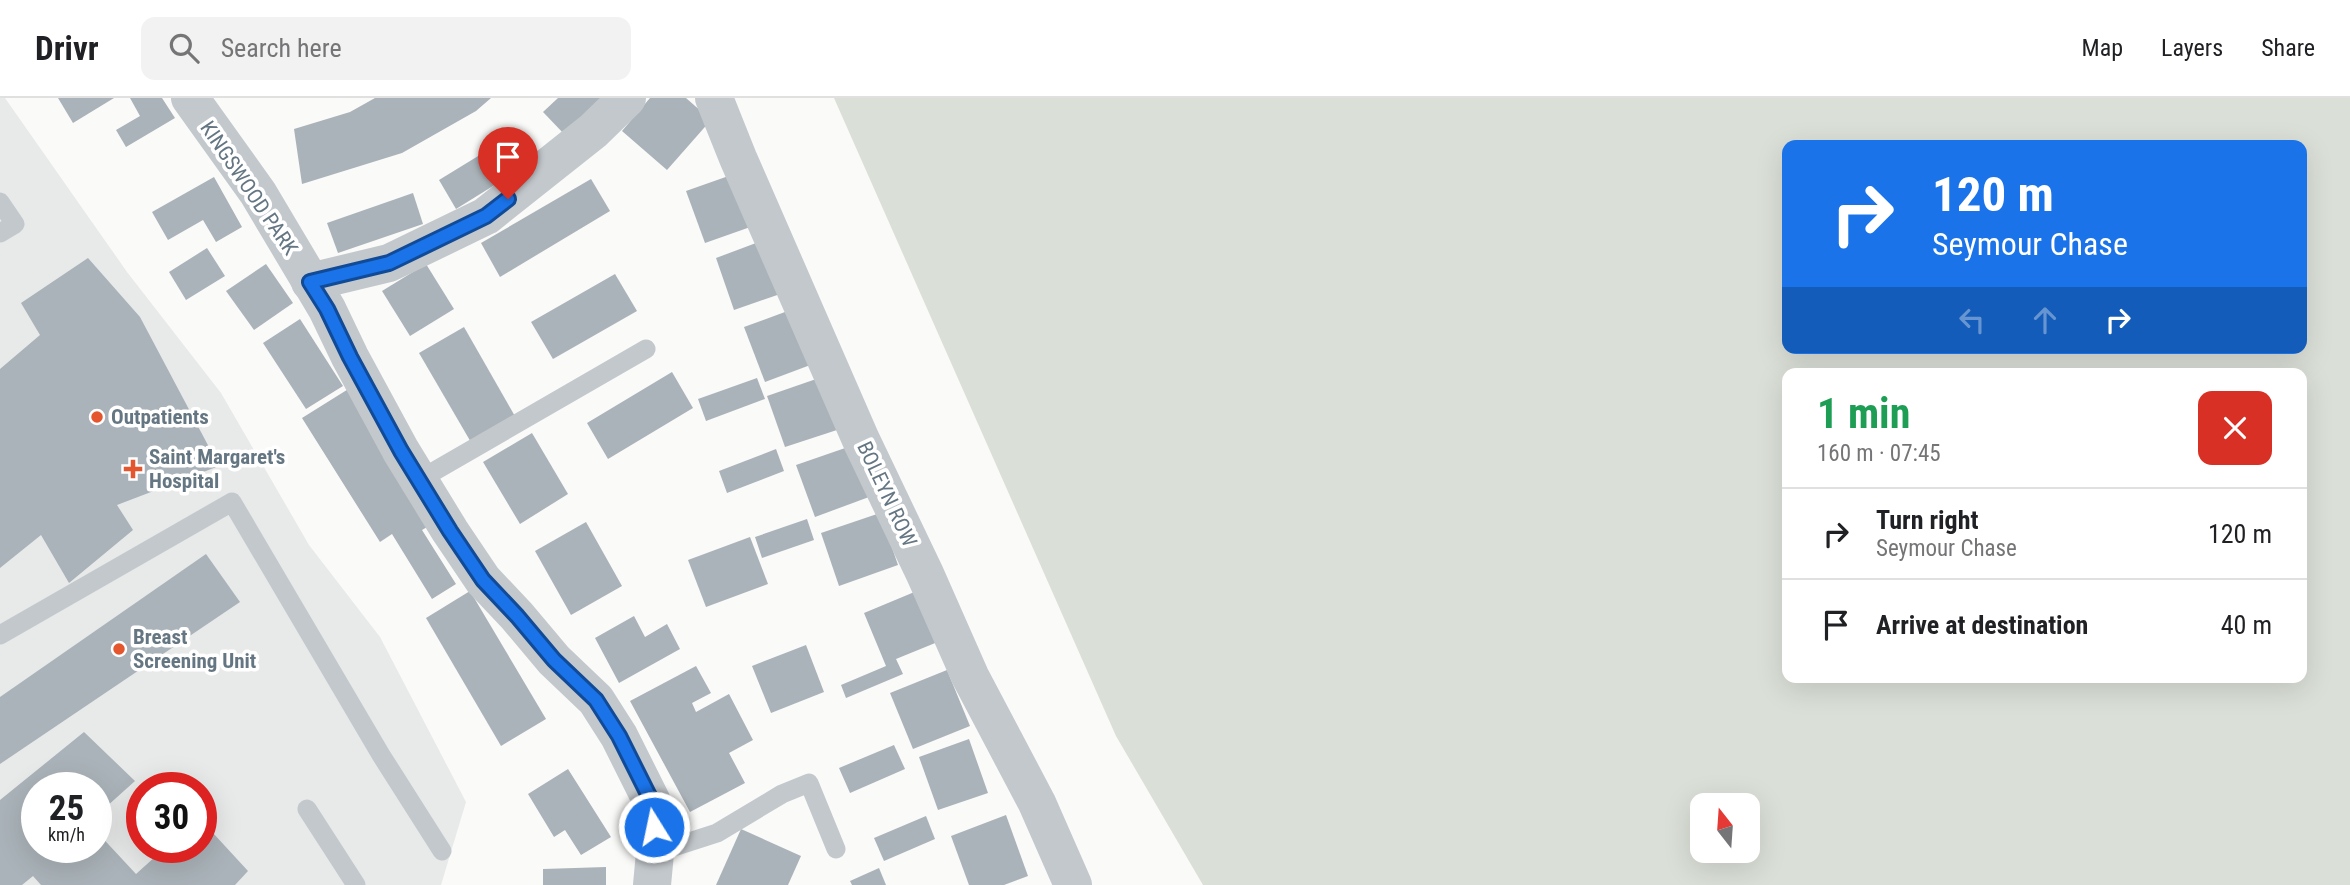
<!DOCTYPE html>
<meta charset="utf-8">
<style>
:root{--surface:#fff;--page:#f2f2f2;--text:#202124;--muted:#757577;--line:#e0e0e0}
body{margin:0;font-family:"Roboto Condensed",sans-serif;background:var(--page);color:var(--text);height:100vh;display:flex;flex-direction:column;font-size:26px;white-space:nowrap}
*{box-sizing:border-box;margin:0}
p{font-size:23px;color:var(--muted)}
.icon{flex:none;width:38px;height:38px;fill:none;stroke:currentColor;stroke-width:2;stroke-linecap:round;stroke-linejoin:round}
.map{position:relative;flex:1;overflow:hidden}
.drawer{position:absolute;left:1782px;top:270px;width:525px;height:315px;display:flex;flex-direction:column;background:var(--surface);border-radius:14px;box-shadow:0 7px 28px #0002}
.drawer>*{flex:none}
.banner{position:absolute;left:1782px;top:42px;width:525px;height:214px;border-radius:14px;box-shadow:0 7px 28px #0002;background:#1a73e8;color:#fff;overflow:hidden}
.needle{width:46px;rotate:343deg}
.buttons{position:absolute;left:1690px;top:695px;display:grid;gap:14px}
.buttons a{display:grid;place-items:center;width:70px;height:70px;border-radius:14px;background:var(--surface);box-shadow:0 7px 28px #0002;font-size:35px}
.speed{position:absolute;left:21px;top:674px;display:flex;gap:14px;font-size:35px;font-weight:700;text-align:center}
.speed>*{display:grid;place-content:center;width:91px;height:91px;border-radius:50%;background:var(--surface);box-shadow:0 7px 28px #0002;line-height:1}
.speed small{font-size:18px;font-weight:400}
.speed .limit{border:10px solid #d22;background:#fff;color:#111}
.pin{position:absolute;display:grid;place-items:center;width:60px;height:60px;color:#fff;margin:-72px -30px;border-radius:50% 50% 50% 0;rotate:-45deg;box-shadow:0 0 7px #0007}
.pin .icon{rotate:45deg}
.me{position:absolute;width:77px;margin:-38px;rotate:350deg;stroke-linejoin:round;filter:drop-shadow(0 0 5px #0008)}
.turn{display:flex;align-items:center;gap:24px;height:147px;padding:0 35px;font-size:32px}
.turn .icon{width:91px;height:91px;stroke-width:2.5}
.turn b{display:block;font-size:49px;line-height:60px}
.lanes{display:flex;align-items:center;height:66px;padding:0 35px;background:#0003;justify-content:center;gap:35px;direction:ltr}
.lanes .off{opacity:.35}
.round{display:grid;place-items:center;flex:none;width:74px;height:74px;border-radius:14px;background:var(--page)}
.headline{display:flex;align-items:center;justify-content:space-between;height:119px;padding:0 35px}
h1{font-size:42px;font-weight:700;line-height:52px;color:#1e9e55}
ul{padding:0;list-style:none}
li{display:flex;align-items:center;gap:21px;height:91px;padding:0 35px;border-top:2px solid var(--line)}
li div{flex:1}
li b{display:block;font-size:26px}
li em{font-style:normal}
header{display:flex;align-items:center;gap:42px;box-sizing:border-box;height:98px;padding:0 35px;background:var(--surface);border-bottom:2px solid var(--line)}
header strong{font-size:33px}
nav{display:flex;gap:38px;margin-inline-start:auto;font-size:24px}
.search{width:490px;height:63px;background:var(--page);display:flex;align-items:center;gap:18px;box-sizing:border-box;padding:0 24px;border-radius:14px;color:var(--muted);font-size:26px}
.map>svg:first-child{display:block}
</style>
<header>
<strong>Drivr</strong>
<div class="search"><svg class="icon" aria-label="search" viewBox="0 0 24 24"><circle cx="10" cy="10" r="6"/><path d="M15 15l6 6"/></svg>Search here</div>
<nav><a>Map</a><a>Layers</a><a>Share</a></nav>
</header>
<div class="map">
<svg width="2350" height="787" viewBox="0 0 2350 787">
<rect width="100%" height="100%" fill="#fafaf8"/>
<path fill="#e8e9e9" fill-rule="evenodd" d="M0,0H5L127,174L221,295L309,447L380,539L466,704L441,787H0ZM37,690H96V749H37ZM142,690H201V749H142Z"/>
<path fill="#dadfd7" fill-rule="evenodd" d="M834,0H2350V787H1203L1116,638ZM1787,47H2301V250H1787ZM1787,275H2301V579H1787ZM1703,707H1748V752H1703Z"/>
<g fill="#aab3b9">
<path d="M58,0H114L73,25Z"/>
<path d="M130,0H162L175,20L126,49L116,32L140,18Z"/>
<path d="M375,0H491L476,13L402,55L302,86L294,31L350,14Z"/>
<path d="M558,0H604L566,38L543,14Z"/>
<path d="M650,0H686L711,22L667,72L622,33Z"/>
<path d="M514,36L532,64L456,111L439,82Z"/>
<path d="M737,75L756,127L705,145L686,93Z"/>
<path d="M214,79L242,129L216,144L203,122L168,142L152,114Z"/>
<path d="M591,81L610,113L500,179L481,145Z"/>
<path d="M413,95L423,126L338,155L327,125Z"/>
<path d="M767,141L786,194L734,212L716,160Z"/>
<path d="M207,150L225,178L186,202L169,174Z"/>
<path d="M88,160L140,219L219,368L117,407L133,432L69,485L41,437L0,470V271L40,237L21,205Z"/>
<path d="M266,166L293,205L254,232L226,193Z"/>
<path d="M426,166L454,211L410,238L382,193Z"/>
<path d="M615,176L637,213L553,261L531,224Z"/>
<path d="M793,211L813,266L765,284L744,229Z"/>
<path d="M300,221L343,288L306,311L263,245Z"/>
<path d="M464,229L516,320L472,346L419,255Z"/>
<path d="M672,274L693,310L608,361L587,325Z"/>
<path d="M822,279L840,331L785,349L767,298Z"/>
<path d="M757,280L765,301L706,323L698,301Z"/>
<path d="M350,290L434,425L422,432L456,486L432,501L392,436L380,444L302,320Z"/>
<path d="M532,335L568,396L520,426L483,364Z"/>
<path d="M851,348L869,399L815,419L796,367Z"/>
<path d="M776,351L784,373L727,395L719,373Z"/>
<path d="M880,415L898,467L839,488L821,435Z"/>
<path d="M807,421L814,442L762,460L755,439Z"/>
<path d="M586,424L622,488L571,517L535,453Z"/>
<path d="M750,439L768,486L706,509L688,462Z"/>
<path d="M206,456L240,504L0,666V599Z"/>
<path d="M924,490L945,541L896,561L903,576L846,600L841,587L886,568L864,515Z"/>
<path d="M470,493L546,621L501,648L426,520Z"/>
<path d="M634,518L645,539L667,526L680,551L619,585L595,540Z"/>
<path d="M806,547L824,594L771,615L752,568Z"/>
<path d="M696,568L711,595L692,605L696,614L729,596L753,642L729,655L745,685L690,714L630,603Z"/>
<path d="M947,572L970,628L913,651L890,595Z"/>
<path d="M84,634L135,683L96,718V690H37V749H96V733L136,776L166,749H201V722L248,773L235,787H41L33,778L22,787H0V702Z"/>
<path d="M969,641L988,695L938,712L919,659Z"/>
<path d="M894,647L905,671L850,695L839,670Z"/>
<path d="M568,671L611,739L581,757L565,732L554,739L528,696Z"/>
<path d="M1006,717L1028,778L1004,787H969L951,738Z"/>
<path d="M926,718L935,741L884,763L874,740Z"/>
<path d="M741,731L801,758L788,787H716Z"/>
<path d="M606,769V787H543V771Z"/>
<path d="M879,770L886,787H852L850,783Z"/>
</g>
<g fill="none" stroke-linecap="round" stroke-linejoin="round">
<g stroke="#c3c8cc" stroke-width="19">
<path d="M0,104L15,126L0,135"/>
<path d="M419,382L646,251"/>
<path d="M0,537L232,404L381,657L442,753"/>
<path d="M307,711L356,787"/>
<path d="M655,755L717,735L782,696L809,685L836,751"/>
</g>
<g stroke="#c3c8cc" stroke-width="38">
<path d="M190,0L258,95L327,211L350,259L401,353L450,433L483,482L517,518L554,562L596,602L619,638L652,704L655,755L652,787"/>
<path d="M714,0L738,60L861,342L925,476L970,578L1037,705L1073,787"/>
<path d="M310,184L389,165L486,118L593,33L627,0"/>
</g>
</g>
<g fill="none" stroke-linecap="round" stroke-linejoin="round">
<g stroke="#114b97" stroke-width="18">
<path id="route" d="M508,101L486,118L389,165L310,184L327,211L350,259L401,353L450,433L483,482L517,518L554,562L596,602L619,638L652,704L654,729"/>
</g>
<use href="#route" stroke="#1a73e8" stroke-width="12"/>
</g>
<g fill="#e4572e" stroke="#fff" stroke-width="2.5">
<circle cx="97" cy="319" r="7"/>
<path d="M129.5 360.5h7v7h7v7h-7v7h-7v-7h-7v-7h7z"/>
<circle cx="119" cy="551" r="7"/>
</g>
<g text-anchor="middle" stroke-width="7" stroke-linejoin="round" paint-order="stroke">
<g font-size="21" fill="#657683" stroke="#fff">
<text transform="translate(249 90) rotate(56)" y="7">KINGSWOOD PARK</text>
<text transform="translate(887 396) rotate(65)" y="7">BOLEYN ROW</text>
</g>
<g font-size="21" font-weight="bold" fill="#657683" stroke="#fff" text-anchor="start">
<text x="111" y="326">Outpatients</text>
<text x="149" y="366">Saint Margaret's<tspan x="149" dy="24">Hospital</tspan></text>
<text x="133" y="546">Breast<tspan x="133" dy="24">Screening Unit</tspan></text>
</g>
</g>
</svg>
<div class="buttons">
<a><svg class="needle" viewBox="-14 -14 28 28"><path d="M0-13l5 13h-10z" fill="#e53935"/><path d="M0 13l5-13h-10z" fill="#757577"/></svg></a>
</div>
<div class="speed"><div>25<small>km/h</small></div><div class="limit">30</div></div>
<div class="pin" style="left:508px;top:101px;background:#d93025"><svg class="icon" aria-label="arrive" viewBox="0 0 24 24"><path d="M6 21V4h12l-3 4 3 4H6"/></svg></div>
<svg class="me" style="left:654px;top:729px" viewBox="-20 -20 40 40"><circle r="17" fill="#1a73e8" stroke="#fff" stroke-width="3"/><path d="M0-11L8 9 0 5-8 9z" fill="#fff"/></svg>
<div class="banner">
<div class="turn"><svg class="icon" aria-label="right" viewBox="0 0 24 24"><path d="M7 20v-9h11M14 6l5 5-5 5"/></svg><div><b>120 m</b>Seymour Chase</div></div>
<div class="lanes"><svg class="icon off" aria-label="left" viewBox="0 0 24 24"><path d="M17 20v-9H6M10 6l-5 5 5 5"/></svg><svg class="icon off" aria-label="ahead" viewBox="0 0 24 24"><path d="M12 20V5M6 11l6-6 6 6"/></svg><svg class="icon" aria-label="right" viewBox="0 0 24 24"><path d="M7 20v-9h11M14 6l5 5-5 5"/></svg></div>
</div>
<section class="drawer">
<div class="headline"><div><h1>1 min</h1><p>160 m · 07:45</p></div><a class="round" style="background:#d93025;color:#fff"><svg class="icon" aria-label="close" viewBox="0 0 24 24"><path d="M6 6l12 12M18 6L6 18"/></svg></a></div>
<ul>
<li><svg class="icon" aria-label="right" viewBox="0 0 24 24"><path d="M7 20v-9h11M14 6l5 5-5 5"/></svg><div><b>Turn right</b><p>Seymour Chase</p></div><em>120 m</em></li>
<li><svg class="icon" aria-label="arrive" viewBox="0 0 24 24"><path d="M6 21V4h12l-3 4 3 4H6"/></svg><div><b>Arrive at destination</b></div><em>40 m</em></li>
</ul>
</section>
</div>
